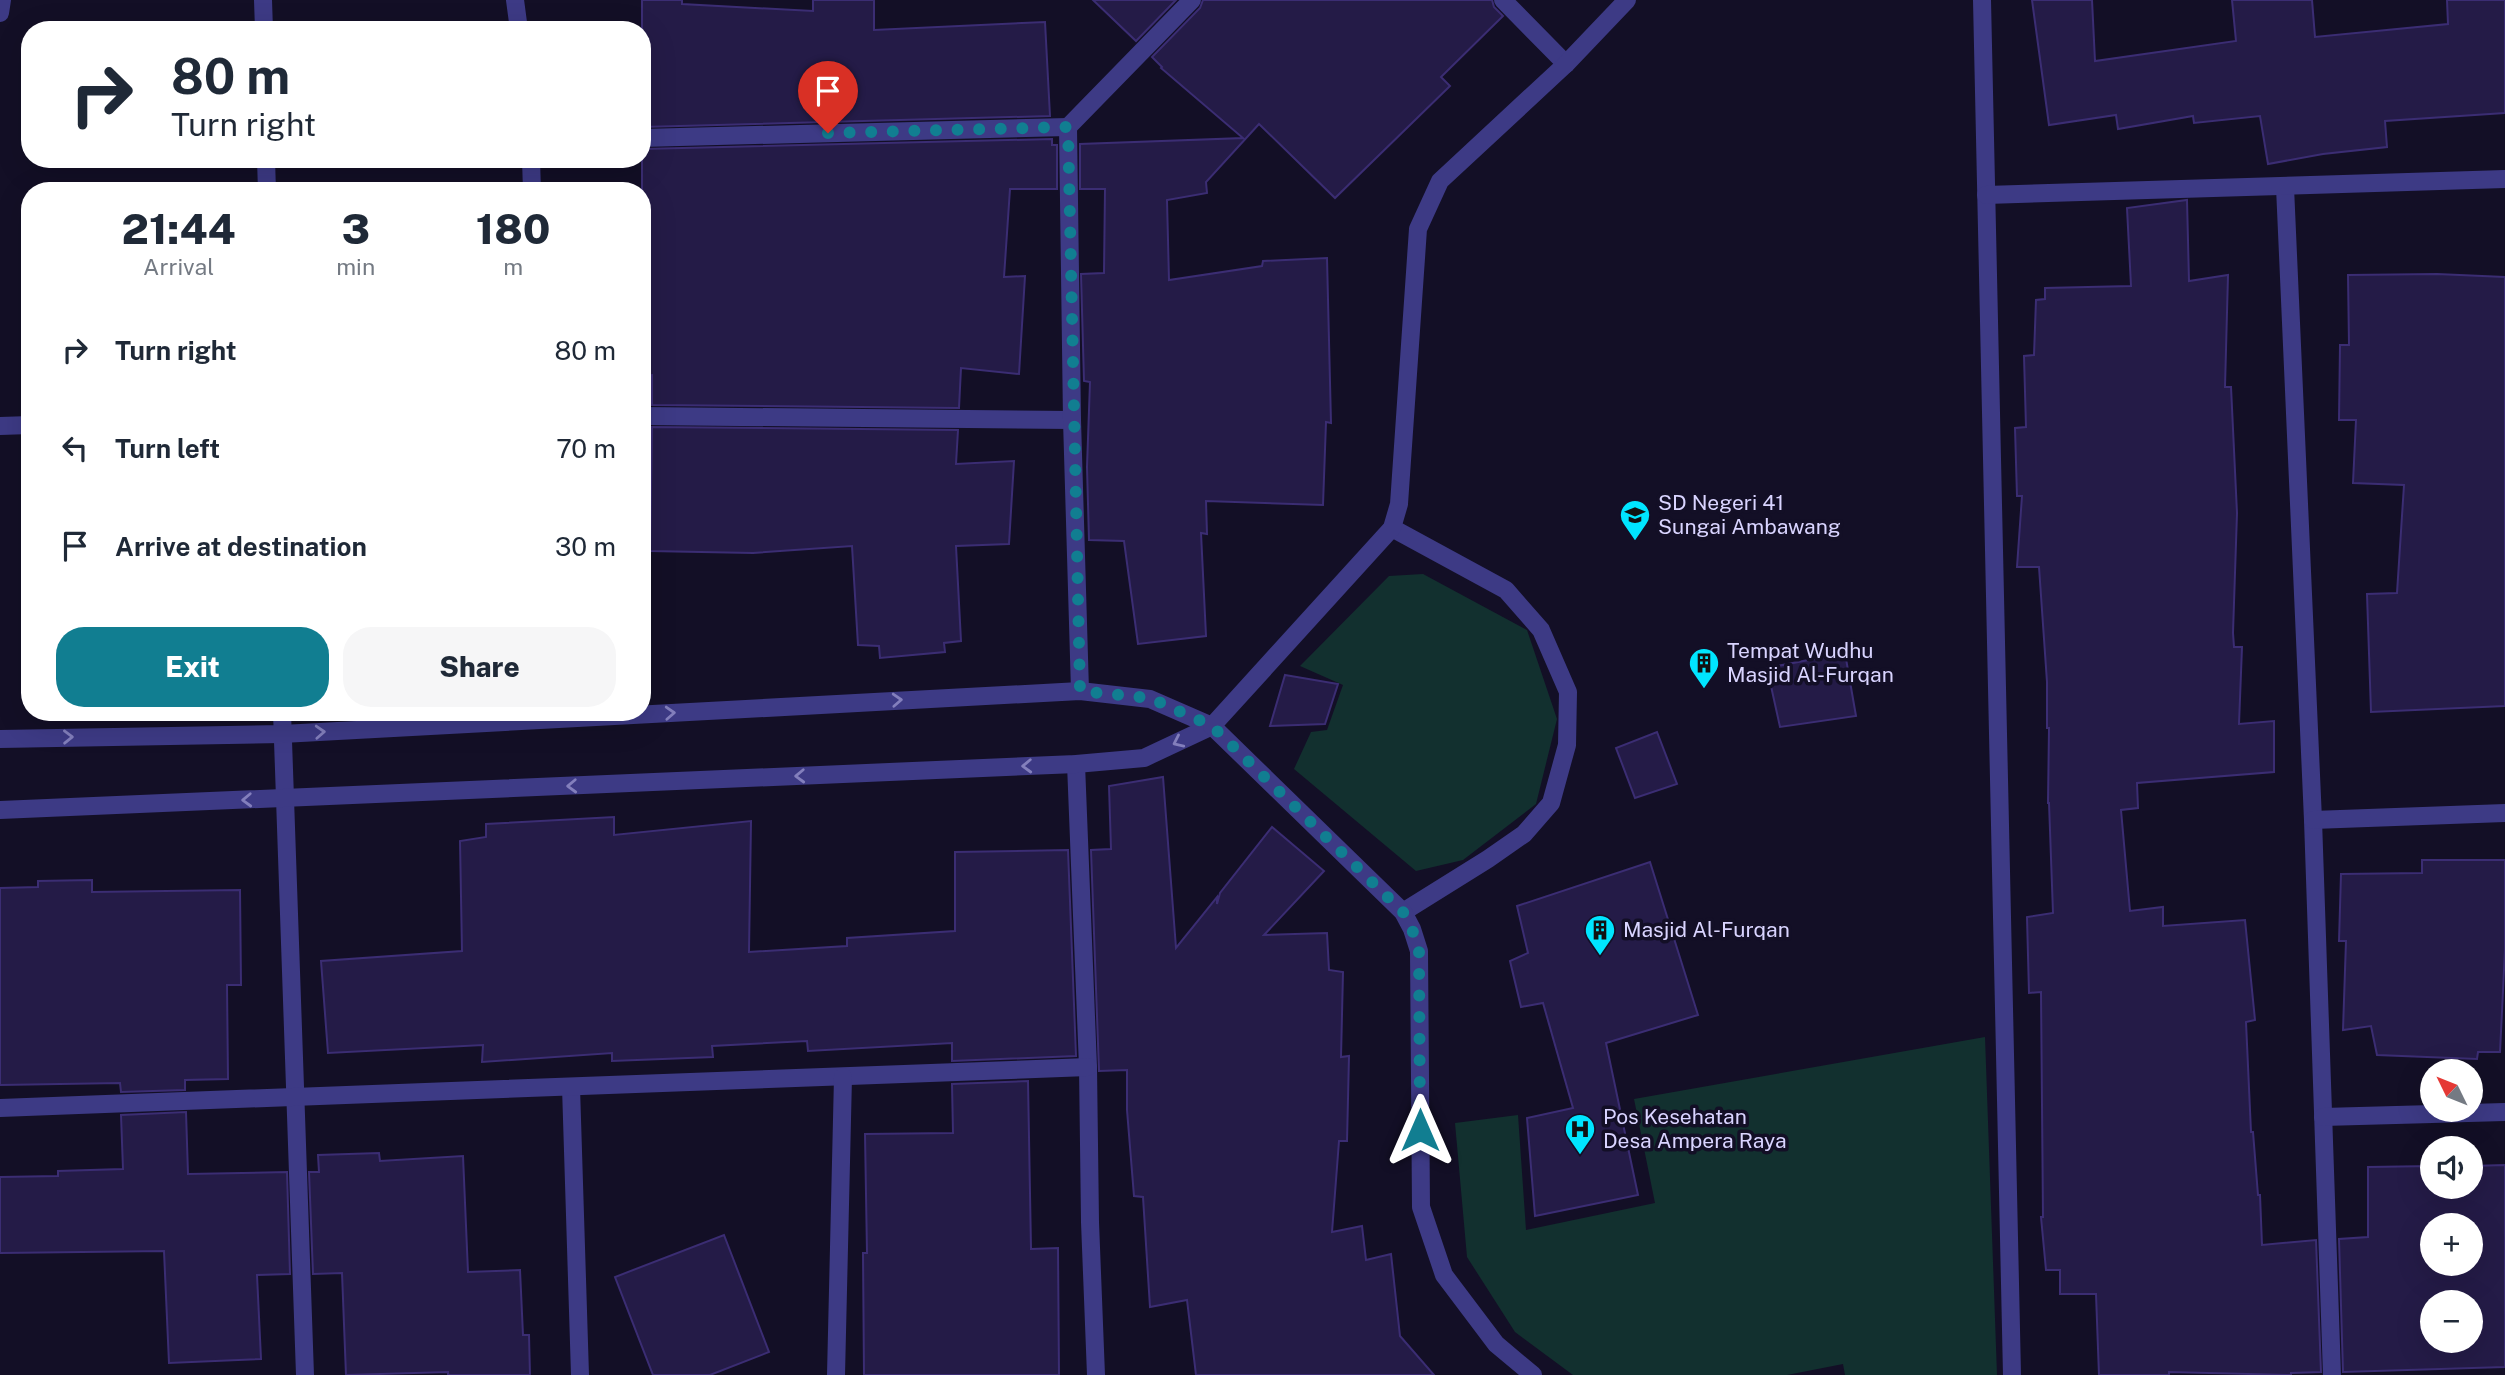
<!DOCTYPE html>
<meta charset="utf-8">
<style>
:root{--surface:#fff;--page:#f6f6f7;--text:#1f2937;--muted:#747a83;--accent:#117e91}
body{margin:0;font-family:"Public Sans",sans-serif;background:var(--page);color:var(--text);height:100vh;display:flex;flex-direction:column;font-size:26px;white-space:nowrap}
*{box-sizing:border-box;margin:0}
p{font-size:23px;color:var(--muted)}
.icon{flex:none;width:38px;height:38px;fill:none;stroke:currentColor;stroke-width:2;stroke-linecap:round;stroke-linejoin:round}
.map{position:relative;flex:1;overflow:hidden}
.details{position:absolute;left:21px;top:182px;width:630px;height:539px;display:flex;flex-direction:column;background:var(--surface);border-radius:28px;box-shadow:0 7px 28px #0002}
.details>*{flex:none}
.guide{position:absolute;left:21px;top:21px;width:630px;height:147px;border-radius:28px;box-shadow:0 7px 28px #0002;background:#fff;color:var(--text);overflow:hidden}
.needle{width:46px;rotate:313deg}
.buttons{position:absolute;left:2420px;top:1059px;display:grid;gap:14px}
.buttons a{display:grid;place-items:center;width:63px;height:63px;border-radius:50%;background:var(--surface);box-shadow:0 7px 28px #0002;font-size:35px}
.pin{position:absolute;display:grid;place-items:center;width:60px;height:60px;color:#fff;margin:-72px -30px;border-radius:50% 50% 50% 0;rotate:-45deg;box-shadow:0 0 7px #0007}
.pin .icon{rotate:45deg}
.me{position:absolute;width:77px;margin:-38px;rotate:0deg;stroke-linejoin:round;filter:drop-shadow(0 0 5px #0008)}
.turn{display:flex;align-items:center;gap:24px;height:147px;padding:0 35px;font-size:32px}
.turn .icon{width:91px;height:91px;stroke-width:2.5}
.turn b{display:block;font-size:49px;line-height:60px}
.eta{display:flex;justify-content:space-evenly;align-items:center;height:119px;text-align:center}
.eta b{font-size:42px;font-weight:800;line-height:49px}
.action{display:flex;gap:14px;margin-top:auto;padding:14px 35px}
.action a{flex:1;height:80px;border-radius:28px;background:var(--accent);color:#fff;font-size:28px;font-weight:800;line-height:80px;text-align:center}
.action a+a{background:var(--page);color:var(--text)}
ul{padding:0;list-style:none}
li{display:flex;align-items:center;gap:21px;height:98px;padding:0 35px}
li div{flex:1}
li b{display:block;font-size:26px}
li em{font-style:normal}
.map>svg:first-child{display:block}
</style>
<div class="map">
<svg width="2505" height="1375" viewBox="0 0 2505 1375">
<rect width="100%" height="100%" fill="#130f26"/>
<g fill="#12302f">
<path d="M1423,574L1527,630L1557,719L1536,804L1463,860L1416,871L1294,769L1311,732L1327,730L1343,685L1300,666L1389,576Z"/>
<path d="M1985,1037L1997,1375H1845L1843,1364L1787,1375H1573L1515,1332L1467,1257L1455,1123L1518,1115L1526,1230L1655,1203L1634,1099Z"/>
</g>
<g fill="#241b47" stroke="#3b2d73" stroke-width="2" fill-rule="evenodd">
<path d="M642,0H682V4L813,11V0H874V30L1045,22L1050,116L642,127Z"/>
<path d="M1093,0H1176L1136,41Z"/>
<path d="M1203,0H1492L1494,7L1503,16L1441,77L1450,86L1335,198L1259,124L1206,182L1207,193L1167,200L1169,280L1262,266L1263,261L1327,258L1331,423L1326,422L1323,505L1206,501L1207,534L1201,533L1206,636L1138,644L1124,541L1089,540L1087,467L1090,382L1084,381L1081,274L1104,273L1105,189H1080V144L1243,138L1161,68L1162,67L1152,57L1200,8Z"/>
<path d="M2032,0H2092L2095,61L2236,41L2232,0H2312L2315,37L2448,24L2447,0H2505V113L2385,121L2387,147L2323,154L2268,164L2260,116L2194,123L2193,116L2118,129L2116,115L2049,125Z"/>
<path d="M1052,139V145H1057V189H1010L1004,277L1025,276L1019,374L961,368L959,408L652,405V375L642,376V149Z"/>
<path d="M2187,200L2189,281L2228,275L2225,387H2231L2237,513L2233,633L2234,647H2242L2239,724L2274,721V772L2137,783L2138,808L2121,810L2130,911L2163,907V926L2245,920L2255,1020L2246,1022L2251,1132H2253L2258,1195H2260L2262,1245L2316,1240L2321,1372L2291,1373V1375L2169,1372V1375H2099L2096,1294H2060V1270H2046L2041,1217H2043L2041,992L2029,993L2027,917L2053,913L2049,803H2048L2049,728H2047V682L2039,567H2017L2022,496H2017L2015,428L2026,427L2024,356L2034,355L2036,300L2045,299V288L2131,286L2127,208Z"/>
<path d="M2437,274L2505,277V706L2371,712L2367,594L2397,593L2404,485L2353,483L2356,420H2339L2340,345H2349L2348,275Z"/>
<path d="M652,427L958,430L956,464L1014,461L1009,544L956,546L961,641L944,643L945,652L880,658L879,646L858,645L852,546L753,553L650,551Z"/>
<path d="M1845,653L1856,716L1780,727L1767,668Z"/>
<path d="M1285,675L1338,684L1325,724L1270,726Z"/>
<path d="M1657,732L1677,784L1635,798L1616,748Z"/>
<path d="M1163,777L1176,948L1217,897V904L1220,893L1272,827L1324,871L1264,935L1327,933L1329,970L1343,972L1341,1057L1349,1056L1347,1141H1339L1332,1232L1362,1226L1366,1260L1391,1254L1400,1336L1434,1375H1196L1187,1300L1150,1307L1143,1197L1134,1196L1127,1110V1070L1099,1071L1091,850L1111,849L1109,786Z"/>
<path d="M614,817V835L751,821L749,952L847,946V938L955,931V852L1068,850L1076,1056L952,1061V1043L808,1051L807,1041L712,1046L713,1057L612,1061V1053L482,1062L483,1045L328,1053L321,961L462,951L460,841L486,837V824Z"/>
<path d="M2422,860H2505V950L2500,1052H2478L2477,1059L2377,1055L2371,1026L2343,1030L2346,941H2339L2341,874L2422,873Z"/>
<path d="M1650,862L1698,1015L1606,1043L1638,1195L1535,1216L1527,1118L1573,1108L1543,1003L1521,1007L1510,961L1528,953L1517,906Z"/>
<path d="M92,880V892L240,890L241,985H227L228,1079L185,1080V1090L121,1092L120,1083L0,1085V888L38,887V881Z"/>
<path d="M1028,1081L1031,1249L1058,1248L1059,1375H864L863,1253H867L865,1134L953,1133L952,1084Z"/>
<path d="M186,1112L188,1174L287,1172L290,1274L257,1275L261,1359L169,1363L164,1251L0,1253V1177L58,1176V1171L123,1169L121,1115Z"/>
<path d="M379,1153L380,1161L463,1156L468,1272L520,1270L523,1335H529L530,1375H448V1372L346,1375L342,1273L313,1274L309,1172H319L318,1155Z"/>
<path d="M2505,1165V1367L2343,1372L2339,1239L2368,1237V1167L2432,1166V1186H2471V1166ZM2432,1225H2471V1264H2432ZM2432,1302H2471V1340H2432Z"/>
<path d="M724,1235L769,1352L710,1375H653L615,1277Z"/>
</g>
<g fill="none" stroke-linecap="round" stroke-linejoin="round">
<g stroke="#3d3a85" stroke-width="18">
<path d="M263,0L264,30"/>
<path d="M515,0L519,30"/>
<path d="M1503,0L1566,64"/>
<path d="M1982,0L2012,1375"/>
<path d="M0,13L2,0"/>
<path d="M642,138L1068,127"/>
<path d="M266,159L267,191"/>
<path d="M531,159L532,191"/>
<path d="M2285,187L2313,820L2332,1375"/>
<path d="M1986,195L2505,179"/>
<path d="M642,416L1072,420"/>
<path d="M0,426L30,425"/>
<path d="M1392,528L1506,590L1541,630L1568,692L1567,745L1551,803L1524,834L1488,859L1403,912"/>
<path d="M1080,691L1072,420L1068,127L1192,0"/>
<path d="M282,712L305,1375"/>
<path d="M0,739L282,734L1080,691L1150,699L1212,726"/>
<path d="M1076,764L1088,1067L1090,1222L1096,1375"/>
<path d="M0,810L1076,764L1144,758L1212,726"/>
<path d="M2313,820L2505,813"/>
<path d="M571,1087L580,1375"/>
<path d="M0,1108L1088,1067"/>
<path d="M2323,1117L2505,1112"/>
<path d="M836,1375L843,1077"/>
<path d="M1533,1375L1496,1344L1444,1275L1421,1207L1419,951L1412,929L1403,912L1212,726L1392,528L1399,504L1418,229L1440,181L1566,64L1627,0"/>
</g>
</g>
<defs><path id="oneway-chevron" d="M-2-3.5L2.5 0L-2 3.5" fill="none" stroke-width="1.6" stroke-linecap="round" stroke-linejoin="round" transform="scale(1.75)"/></defs>
<g stroke="#837fbc">
<use href="#oneway-chevron" transform="translate(897 700) rotate(-3)"/>
<use href="#oneway-chevron" transform="translate(670 713) rotate(-3)"/>
<use href="#oneway-chevron" transform="translate(320 732) rotate(-3)"/>
<use href="#oneway-chevron" transform="translate(68 737) rotate(-1)"/>
<use href="#oneway-chevron" transform="translate(1178 742) rotate(155)"/>
<use href="#oneway-chevron" transform="translate(1027 766) rotate(178)"/>
<use href="#oneway-chevron" transform="translate(800 776) rotate(178)"/>
<use href="#oneway-chevron" transform="translate(572 786) rotate(178)"/>
<use href="#oneway-chevron" transform="translate(247 800) rotate(178)"/>
</g>
<g fill="none" stroke-linecap="round" stroke-linejoin="round">
<path stroke="#117e91" stroke-width="12" stroke-dasharray="0 21.6" d="M828,133L1068,127L1080,691L1150,698L1212,726L1403,912L1412,929L1419,951L1420,1130"/>
</g>
<defs>
<g id="school-pin" transform="scale(1.575)"><path d="M0 17L-7.5 6A9.5 9.5 0 1 1 7.5 6Z" fill="#00e5ff" stroke="#130f26"/><path d="M0-5L7-2L0 1L-7-2ZM-4 1L0 2.5L4 1V4Q0 6-4 4Z" fill="#111"/></g>
<g id="building-pin" transform="scale(1.575)"><path d="M0 17L-7.5 6A9.5 9.5 0 1 1 7.5 6Z" fill="#00e5ff" stroke="#130f26"/><path d="M-4-6H4V6H1V3H-1V6H-4ZM-2.5-4.3h1.7v1.8h-1.7ZM.8-4.3h1.7v1.8H.8ZM-2.5-1h1.7V.8h-1.7ZM.8-1h1.7V.8H.8Z" fill="#111"/></g>
<g id="hospital-pin" transform="scale(1.575)"><path d="M0 17L-7.5 6A9.5 9.5 0 1 1 7.5 6Z" fill="#00e5ff" stroke="#130f26"/><path d="M-5-5h3v3.5h4V-5h3V5h-3V1.5h-4V5h-3Z" fill="#111"/></g>
</defs>
<g fill-rule="evenodd">
<use href="#school-pin" x="1635" y="515"/>
<use href="#building-pin" x="1704" y="663"/>
<use href="#building-pin" x="1600" y="930"/>
<use href="#hospital-pin" x="1580" y="1129"/>
</g>
<g text-anchor="middle" stroke-width="7" stroke-linejoin="round" paint-order="stroke">
<g font-size="21" fill="#d9d4ff" stroke="#130f26" text-anchor="start">
<text x="1658" y="510">SD Negeri 41<tspan x="1658" dy="24">Sungai Ambawang</tspan></text>
<text x="1727" y="658">Tempat Wudhu<tspan x="1727" dy="24">Masjid Al-Furqan</tspan></text>
<text x="1623" y="937">Masjid Al-Furqan</text>
<text x="1603" y="1124">Pos Kesehatan<tspan x="1603" dy="24">Desa Ampera Raya</tspan></text>
</g>
</g>
</svg>
<div class="buttons">
<a><svg class="needle" viewBox="-14 -14 28 28"><path d="M0-13l5 13h-10z" fill="#e53935"/><path d="M0 13l5-13h-10z" fill="#747a83"/></svg></a>
<a><svg class="icon" aria-label="sound" viewBox="0 0 24 24"><path d="M4 9h4l5-4v14l-5-4H4zM17 9q2 3 0 6"/></svg></a>
<a>+</a>
<a>−</a>
</div>
<div class="pin" style="left:828px;top:133px;background:#d93025"><svg class="icon" aria-label="arrive" viewBox="0 0 24 24"><path d="M6 21V4h12l-3 4 3 4H6"/></svg></div>
<svg class="me" style="left:1420px;top:1130px" viewBox="-20 -20 40 40"><path d="M0-17L14 15 0 8-14 15z" fill="#117e91" stroke="#fff" stroke-width="4"/></svg>
<div class="guide">
<div class="turn"><svg class="icon" aria-label="right" viewBox="0 0 24 24"><path d="M7 20v-9h11M14 6l5 5-5 5"/></svg><div><b>80 m</b>Turn right</div></div>
</div>
<section class="details">
<div class="eta">
<div><b>21:44</b><p>Arrival</p></div>
<div><b>3</b><p>min</p></div>
<div><b>180</b><p>m</p></div>
</div>
<ul>
<li><svg class="icon" aria-label="right" viewBox="0 0 24 24"><path d="M7 20v-9h11M14 6l5 5-5 5"/></svg><div><b>Turn right</b></div><em>80 m</em></li>
<li><svg class="icon" aria-label="left" viewBox="0 0 24 24"><path d="M17 20v-9H6M10 6l-5 5 5 5"/></svg><div><b>Turn left</b></div><em>70 m</em></li>
<li><svg class="icon" aria-label="arrive" viewBox="0 0 24 24"><path d="M6 21V4h12l-3 4 3 4H6"/></svg><div><b>Arrive at destination</b></div><em>30 m</em></li>
</ul>
<div class="action"><a>Exit</a><a>Share</a></div>
</section>
</div>
